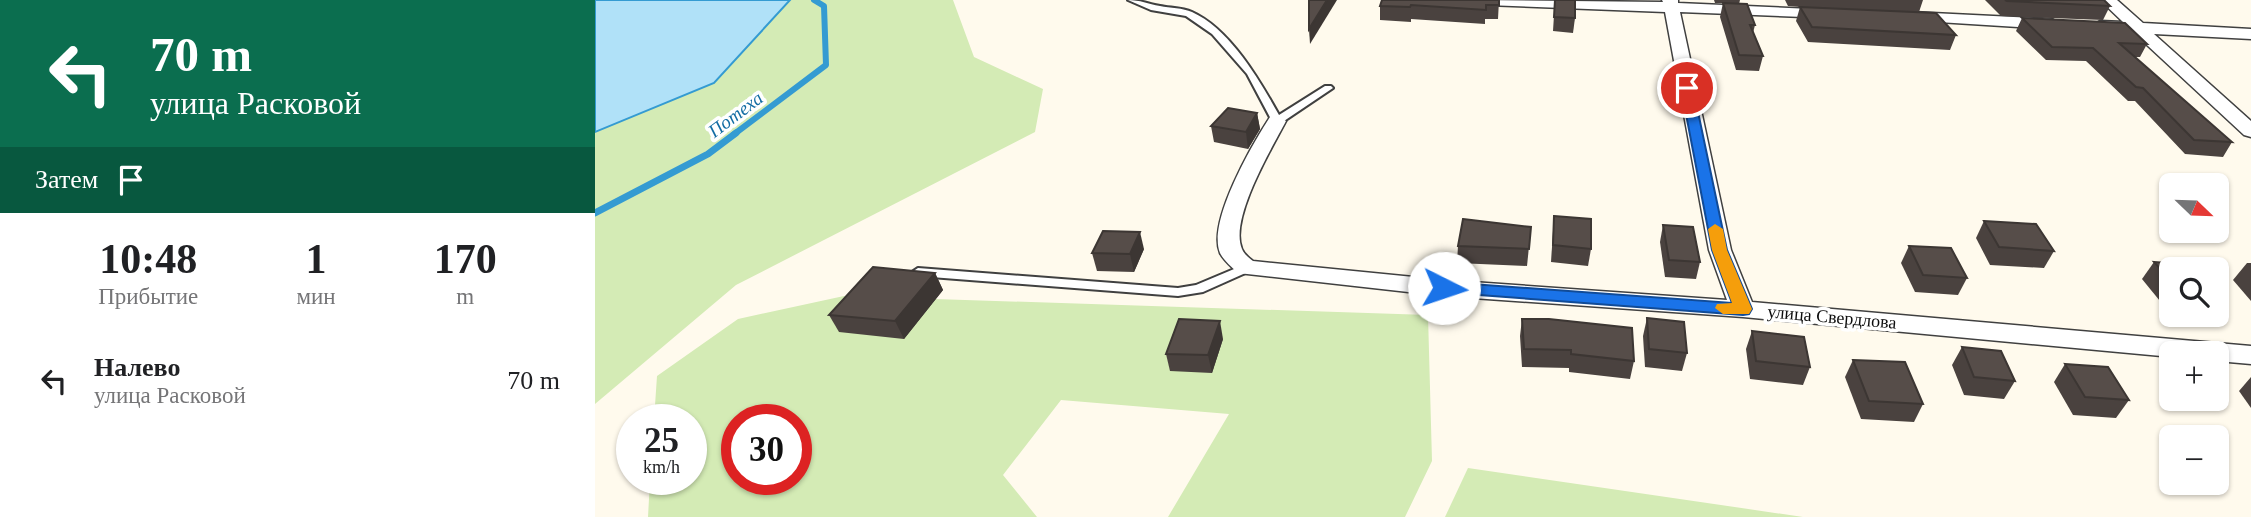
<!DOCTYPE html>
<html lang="ru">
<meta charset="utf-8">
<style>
:root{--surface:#fff;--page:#f2f2f2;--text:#202124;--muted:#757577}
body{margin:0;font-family:"Times New Roman",serif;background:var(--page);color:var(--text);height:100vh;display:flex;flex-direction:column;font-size:26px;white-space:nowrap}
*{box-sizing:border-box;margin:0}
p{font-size:23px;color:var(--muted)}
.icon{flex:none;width:38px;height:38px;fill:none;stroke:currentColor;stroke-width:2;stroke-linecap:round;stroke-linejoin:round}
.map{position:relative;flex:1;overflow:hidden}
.details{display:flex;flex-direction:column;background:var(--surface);width:595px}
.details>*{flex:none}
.banner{background:#0b6e4f;color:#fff;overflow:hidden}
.needle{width:46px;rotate:113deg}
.controls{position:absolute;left:1564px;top:173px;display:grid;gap:14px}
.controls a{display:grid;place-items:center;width:70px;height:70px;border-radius:10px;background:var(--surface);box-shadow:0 2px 5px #0004;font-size:35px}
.speed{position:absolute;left:21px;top:404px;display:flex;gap:14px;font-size:35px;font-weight:700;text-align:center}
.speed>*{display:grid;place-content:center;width:91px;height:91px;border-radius:50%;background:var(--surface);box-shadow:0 2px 5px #0004;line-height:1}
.speed small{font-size:18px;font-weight:400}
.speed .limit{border:10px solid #d22;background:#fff;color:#111}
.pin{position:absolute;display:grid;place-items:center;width:60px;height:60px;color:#fff;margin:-30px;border:4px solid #fff;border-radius:50%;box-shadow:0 2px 7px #0007}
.me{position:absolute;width:77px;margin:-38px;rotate:94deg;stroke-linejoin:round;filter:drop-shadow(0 0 5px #0008)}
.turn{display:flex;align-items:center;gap:24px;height:147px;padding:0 35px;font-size:32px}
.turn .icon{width:91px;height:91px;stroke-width:2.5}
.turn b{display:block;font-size:49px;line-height:60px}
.then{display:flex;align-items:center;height:66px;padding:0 35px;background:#0003;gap:14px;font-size:26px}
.eta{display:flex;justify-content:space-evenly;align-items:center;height:119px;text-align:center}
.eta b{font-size:42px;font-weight:700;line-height:49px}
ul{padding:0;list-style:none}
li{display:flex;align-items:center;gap:21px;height:98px;padding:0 35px}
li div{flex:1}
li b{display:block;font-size:26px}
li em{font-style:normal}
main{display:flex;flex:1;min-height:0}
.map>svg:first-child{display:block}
</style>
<main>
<section class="details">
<div class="banner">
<div class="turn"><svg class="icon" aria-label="left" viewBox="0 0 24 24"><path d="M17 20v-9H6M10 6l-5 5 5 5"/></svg><div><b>70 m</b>улица Расковой</div></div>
<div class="then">Затем<svg class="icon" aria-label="arrive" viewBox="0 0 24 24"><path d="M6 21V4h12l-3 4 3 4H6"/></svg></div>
</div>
<div class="eta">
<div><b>10:48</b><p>Прибытие</p></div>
<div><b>1</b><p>мин</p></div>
<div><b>170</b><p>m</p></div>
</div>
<ul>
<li><svg class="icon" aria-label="left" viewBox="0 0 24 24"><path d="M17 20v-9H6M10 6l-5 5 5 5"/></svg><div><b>Налево</b><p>улица Расковой</p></div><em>70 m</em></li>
</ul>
</section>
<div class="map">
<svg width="1656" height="517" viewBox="0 0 1656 517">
<rect width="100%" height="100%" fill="#fffaed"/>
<g fill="#d4ebb5" fill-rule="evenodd">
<path d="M195,0H358L379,57L448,89L440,132L141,285L0,404V132L119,83Z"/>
<path d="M249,296L833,315L837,461L810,517H573L634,414L466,400L408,475L442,517H53L55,480H96V420H59L62,376L143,319ZM142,420H201V480H142Z"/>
<path d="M873,468L1208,517H850Z"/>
</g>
<path fill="#b0e1f8" stroke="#349bd2" stroke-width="2" d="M0,0H195L119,83L0,132Z"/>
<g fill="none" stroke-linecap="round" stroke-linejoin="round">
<path stroke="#349bd2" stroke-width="6" d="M138,135L231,65L229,6L219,0"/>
<path stroke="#349bd2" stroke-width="7" d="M0,213L113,154L141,133"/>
<g stroke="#404040" stroke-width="4">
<g id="lane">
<path d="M533,0C545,0 553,4 565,6C575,8 588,8 597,12C635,29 665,81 684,115L730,86H736L738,88L686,123H678L652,74L617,34L591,16L556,10Z"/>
<path d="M651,264L655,265L657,268L655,271L608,292L583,296L323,276L317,272L323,268L583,288L601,285Z"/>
</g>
</g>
<g stroke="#404040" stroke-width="3">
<g id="street">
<path d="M883,0L1068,2L1067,0H1083V3L1238,10L1241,13L1238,16L1233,18L1085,12L1136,250L1157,302L1656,346V364L1622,361V354H1577V357L1148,317L849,296L643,273C637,267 629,261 625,253C612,222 658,143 675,117L682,115L691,121C677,148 634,219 647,249C649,254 654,258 658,261L849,280L1132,300L1114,250L1070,12L891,5Z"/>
<path d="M1505,0H1522L1548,23L1656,29V39L1559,34L1656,121V137L1649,135L1539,33L1499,29L1497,26L1505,21L1528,22Z"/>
<path d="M1317,12L1457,19L1465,24L1457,29L1311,20L1309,17L1311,14Z"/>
</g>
</g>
<use href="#lane" fill="#fff" fill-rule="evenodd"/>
<use href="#street" fill="#fff" fill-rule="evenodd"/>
</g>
<g fill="#4a423f">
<path d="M904,0L903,19H890V24L816,19V22L785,20V6Z"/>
<path d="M960,0L980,18L978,33L958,31Z"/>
<path d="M1119,0H1145L1144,4L1160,25L1158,33L1168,56L1164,71L1141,70L1125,17L1128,3H1120Z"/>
<path d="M1190,0H1328L1324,12L1361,35L1355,50L1213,42L1201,21L1205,7L1193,6Z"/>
<path d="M1390,0H1509L1515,6L1508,20L1406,16Z"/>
<path d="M1427,18L1552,44L1545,57H1540L1637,142L1628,157L1590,154L1540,101H1533L1491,61L1451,60L1421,31Z"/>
<path d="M662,113L665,129L653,149L619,142L616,126Z"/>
<path d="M959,216L996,249L993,266L956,262Z"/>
<path d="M1389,221L1459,251L1449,268L1395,265L1381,238Z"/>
<path d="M1068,225L1105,262L1101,279L1070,277L1065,242Z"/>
<path d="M936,227L932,266L862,263L863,246Z"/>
<path d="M1314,246L1372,278L1363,295L1320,292L1306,263Z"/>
<path d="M549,249L539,272L502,271L497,253Z"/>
<path d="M1559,262L1577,270V306H1569L1547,279Z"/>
<path d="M1652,263H1656V301L1638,280Z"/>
<path d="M340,273L348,290L309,339L244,332L234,315Z"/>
<path d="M1052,318L1092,353L1087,371L1050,367L1048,336Z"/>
<path d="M927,319L1039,361L1035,379L974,372V368L927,367L925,336Z"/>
<path d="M1157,331L1215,367L1208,385L1155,379L1151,349Z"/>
<path d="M628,339L617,373L575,371L571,354Z"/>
<path d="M1367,347L1420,381L1409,399L1369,395L1357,365Z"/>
<path d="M1258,360L1328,404L1319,422L1266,419L1250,377Z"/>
<path d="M1470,364L1534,400L1521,418L1478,415L1459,382Z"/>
<path d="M1656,377V408L1644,391Z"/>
</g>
<g fill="#3c3633">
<path d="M732,0H742L715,44L714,29Z"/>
<path d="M662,113L665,129L653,149L651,132Z"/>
<path d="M545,232L549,249L539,272L535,254Z"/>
<path d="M340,273L348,290L309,339L300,321Z"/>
<path d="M625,321L628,339L617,373L613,355Z"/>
</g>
<g fill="#564d49" stroke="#3c3633" stroke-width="2">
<path d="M714,0H732L714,29Z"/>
<path d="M787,0H904V5H891V10L816,5L815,7L785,6Z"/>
<path d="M960,0H980V18L959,17Z"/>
<path d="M1410,0H1509L1515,6L1412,1Z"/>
<path d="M1128,3L1152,4L1160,25H1155L1168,56L1144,55Z"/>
<path d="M1205,7L1341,13L1361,35L1217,27Z"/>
<path d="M1427,18L1530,23L1552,44L1524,43L1637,142L1599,140L1548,88L1541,87L1498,48L1457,47Z"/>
<path d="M633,108L662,113L651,132L616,126Z"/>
<path d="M959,216L996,219V249L958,245Z"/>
<path d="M868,219L936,227L934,249L863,246Z"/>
<path d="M1389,221L1441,224L1459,251L1404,247Z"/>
<path d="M1068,225L1098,227L1105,262L1074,260Z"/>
<path d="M508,231L545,232L535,254L497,253Z"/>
<path d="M1314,246L1356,248L1372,278L1328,275Z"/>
<path d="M1559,262L1599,265L1603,270H1577V282Z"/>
<path d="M278,267L340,273L300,321L234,315Z"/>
<path d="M1052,318L1089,322L1092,353L1054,349Z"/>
<path d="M584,319L625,321L613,355L571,354Z"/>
<path d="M927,319H954L1037,328L1039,361L976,354V350L929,349Z"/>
<path d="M1157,331L1209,337L1215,367L1161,361Z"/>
<path d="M1367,347L1406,351L1420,381L1379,377Z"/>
<path d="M1258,360L1310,362L1328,404L1274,401Z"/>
<path d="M1470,364L1513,367L1534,400L1490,397Z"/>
</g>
<path fill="#1a73e8" stroke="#114b97" stroke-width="2" d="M1092,84L1098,88L1132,250L1157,309L1154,314L1148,315L844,292L841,288L849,282L1137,303L1117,250L1086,88Z"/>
<path fill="#f59e0b" d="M1120,224L1128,229L1132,250L1157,309L1154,314H1128L1120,308L1122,304L1137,303L1117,250L1113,229Z"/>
<g text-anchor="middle" stroke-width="7" stroke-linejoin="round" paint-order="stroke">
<g font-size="18" fill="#0d0d0d" stroke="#fff">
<text transform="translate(1237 317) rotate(5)" y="6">улица Свердлова</text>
</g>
<g font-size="19" font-style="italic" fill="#126ca3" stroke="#fff">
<text transform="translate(140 114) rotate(-37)" y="7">Потеха</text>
</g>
</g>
</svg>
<div class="controls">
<a><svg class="needle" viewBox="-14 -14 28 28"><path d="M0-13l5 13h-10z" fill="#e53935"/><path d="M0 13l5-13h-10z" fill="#757577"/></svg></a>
<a><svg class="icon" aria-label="search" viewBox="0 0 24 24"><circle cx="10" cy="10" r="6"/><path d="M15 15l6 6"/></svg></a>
<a>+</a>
<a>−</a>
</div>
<div class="speed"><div>25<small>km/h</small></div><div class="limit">30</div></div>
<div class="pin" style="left:1092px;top:88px;background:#d93025"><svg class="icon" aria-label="arrive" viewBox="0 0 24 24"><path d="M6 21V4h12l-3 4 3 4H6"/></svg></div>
<svg class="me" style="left:849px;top:288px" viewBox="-20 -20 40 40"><circle r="19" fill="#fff"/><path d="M0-13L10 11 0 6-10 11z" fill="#1a73e8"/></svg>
</div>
</main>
